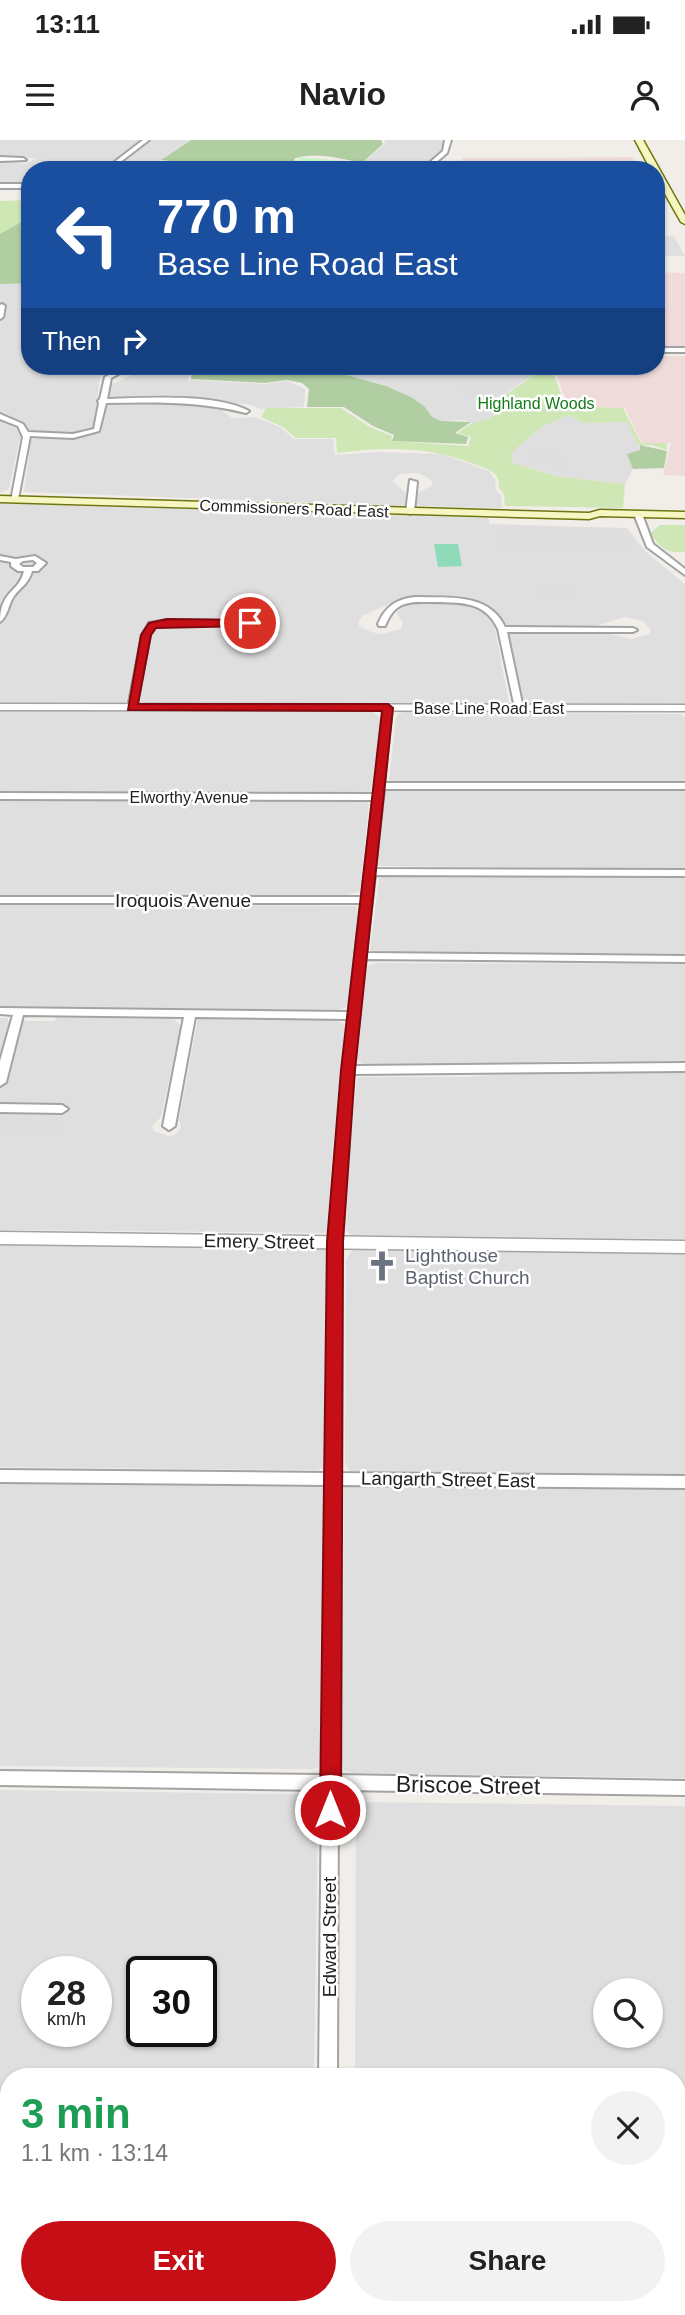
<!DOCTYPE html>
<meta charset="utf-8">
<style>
:root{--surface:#fff;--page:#f2f2f2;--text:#222;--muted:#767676;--accent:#c60e16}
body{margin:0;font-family:Arial,sans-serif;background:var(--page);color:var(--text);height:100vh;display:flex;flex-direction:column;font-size:26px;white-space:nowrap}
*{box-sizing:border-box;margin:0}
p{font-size:23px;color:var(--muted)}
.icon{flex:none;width:38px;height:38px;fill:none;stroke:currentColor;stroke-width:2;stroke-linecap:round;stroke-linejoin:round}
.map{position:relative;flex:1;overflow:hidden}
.panel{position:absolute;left:0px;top:1928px;width:686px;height:247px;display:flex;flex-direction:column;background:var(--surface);border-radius:28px 28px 0 0;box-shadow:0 2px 5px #0004}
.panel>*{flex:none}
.top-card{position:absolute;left:21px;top:21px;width:644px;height:214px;border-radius:28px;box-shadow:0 2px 5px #0004;background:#1a4fa0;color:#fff;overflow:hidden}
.controls{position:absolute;left:593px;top:1838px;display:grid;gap:14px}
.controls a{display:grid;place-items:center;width:70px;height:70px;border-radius:50%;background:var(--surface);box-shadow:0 2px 5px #0004;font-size:35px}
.speed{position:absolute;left:21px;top:1816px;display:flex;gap:14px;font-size:35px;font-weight:700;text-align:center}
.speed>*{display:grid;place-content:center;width:91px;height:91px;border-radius:50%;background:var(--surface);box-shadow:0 2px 5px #0004;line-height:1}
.speed small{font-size:18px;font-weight:400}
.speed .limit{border:4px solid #111;border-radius:10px;background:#fff;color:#111}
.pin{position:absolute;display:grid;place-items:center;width:60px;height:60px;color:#fff;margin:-30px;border:4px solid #fff;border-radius:50%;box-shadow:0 2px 7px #0007}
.me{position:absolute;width:77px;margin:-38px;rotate:0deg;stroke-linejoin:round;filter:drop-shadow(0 0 5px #0008)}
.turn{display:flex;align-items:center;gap:24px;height:147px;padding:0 21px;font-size:32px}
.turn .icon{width:91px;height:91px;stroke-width:2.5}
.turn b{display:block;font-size:49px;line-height:60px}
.then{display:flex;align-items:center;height:66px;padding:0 21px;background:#0003;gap:14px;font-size:26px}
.round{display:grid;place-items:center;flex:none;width:74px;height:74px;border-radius:37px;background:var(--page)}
.overview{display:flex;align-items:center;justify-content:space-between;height:119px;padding:0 21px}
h1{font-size:42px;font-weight:800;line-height:52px;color:#1e9e55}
.button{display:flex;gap:14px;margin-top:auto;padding:14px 21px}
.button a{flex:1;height:80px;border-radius:42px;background:var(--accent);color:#fff;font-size:28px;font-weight:800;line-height:80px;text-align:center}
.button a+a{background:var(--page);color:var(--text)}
.status{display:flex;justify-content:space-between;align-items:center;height:49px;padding:0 35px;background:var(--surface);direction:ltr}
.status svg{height:19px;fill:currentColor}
header{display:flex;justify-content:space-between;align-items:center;height:91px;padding:0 21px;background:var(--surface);font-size:32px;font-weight:800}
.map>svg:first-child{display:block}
</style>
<div class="status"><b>13:11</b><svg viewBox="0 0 49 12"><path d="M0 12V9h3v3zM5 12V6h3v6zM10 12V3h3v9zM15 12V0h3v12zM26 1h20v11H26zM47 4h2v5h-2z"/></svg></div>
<header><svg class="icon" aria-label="menu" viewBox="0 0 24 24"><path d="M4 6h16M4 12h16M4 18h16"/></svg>Navio<svg class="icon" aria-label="person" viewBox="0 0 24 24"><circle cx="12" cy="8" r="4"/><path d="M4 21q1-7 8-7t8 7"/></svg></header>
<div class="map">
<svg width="685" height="2175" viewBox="0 0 685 2175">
<rect width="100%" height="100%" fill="#f1eeea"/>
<g fill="#e0dfdf" fill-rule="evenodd">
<path d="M0,0H140L101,30H30V45H0V20L26,24L37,18L0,17Z"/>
<path d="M148,0H190L146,30H109Z"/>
<path d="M384,0H444V4L440,13L418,30H354L385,4Z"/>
<path d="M656,96H674L685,116H656Z"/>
<path d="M0,144H30V226H108L101,231L93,288L71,294L21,293L9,349L0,353Z"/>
<path d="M131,226H190L188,240L265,244L288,241L305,249L304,267L261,269L247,264L174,259L108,258V246L134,234L137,230Z"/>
<path d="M305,226H525L524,230L534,234L497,260L500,266L491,279L473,283L463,280L441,281L432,277L425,267L413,258L386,246L339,233L309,230Z"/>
<path d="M161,261L218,267L232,278L256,277L280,287L294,299H333L335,315L376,312L442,314L489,331L496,341L495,349L501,355L502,368L420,366L415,364L416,354L431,346L433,341L418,333L400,334L392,341L406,353V364L401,366L24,352L31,300L40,297H80L96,293L101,288L105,266L110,263Z"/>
<path d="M569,275L583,283L627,282L641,310L628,314L633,329L625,344L555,336L513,323L511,313L543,286Z"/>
<path d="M0,363L488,378L490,384L627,388L645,411L685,444V564L535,566L522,562L507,496L509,493L598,491L631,499L649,494L651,490L643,481L624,477L596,486H509L504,484L496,471L476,460L413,457L400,459L362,476L359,481V486L371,492L382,494L401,489L403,483L396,472L405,464L416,462L457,463L480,469L494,485L509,563L502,565H153L138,561L150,496L153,490L172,484L209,485L253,493L270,485L267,477L251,471L210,479L163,480L149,485L140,495L126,562L119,564H0Z"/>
<path d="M0,570L372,571L381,579L371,651L367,653H0Z"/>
<path d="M407,572L680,574L685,577V644L398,642L389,640L396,577L399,573Z"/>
<path d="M389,650L685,651V729L380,726L376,723L385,653Z"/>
<path d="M0,660L365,661L369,664L360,751L348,755H0Z"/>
<path d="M384,736L685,737V815L375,812L370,810L379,739Z"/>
<path d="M0,764L356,766L358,772L349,862L345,868L337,870L0,867Z"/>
<path d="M376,823L685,824V921H566L460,926H366L357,920L367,830L369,825Z"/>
<path d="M56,877L174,879L181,886L161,977L152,986L154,991L168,996L175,995L181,987L179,980L198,878L330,879L342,883L346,889L333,1005L327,1093L0,1090V878H8V881H55Z"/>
<path d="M558,931L685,932V1099L351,1095L346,1090L349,1019L357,937H465Z"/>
<path d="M0,1104L320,1107L326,1110L330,1116L325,1328L316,1330L0,1327Z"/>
<path d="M353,1108L685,1113V1334L350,1331L345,1324L346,1120Z"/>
<path d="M0,1342L317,1345L325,1349L328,1356L321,1618L319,1626L313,1629L0,1626Z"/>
<path d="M347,1346L685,1349V1638L354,1633L344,1630L342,1625L344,1350Z"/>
<path d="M0,1650L297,1654L314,1661L318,1671L314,1937H9V2079L0,2078ZM37,1832H96V1892H37ZM201,1832V1892H142V1832Z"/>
<path d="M356,1662L685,1666V2065H677V1937H355ZM606,1850H651V1895H606Z"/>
<path d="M0,2102H9V2166H309L310,2175H0Z"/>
<path d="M677,2108H685V2175H656L655,2167L677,2166Z"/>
<path d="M342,2167L632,2166V2175H342Z"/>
</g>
<g fill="#f0dbdb">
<path d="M633,17L639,30H467L462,18Z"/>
<path d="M656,132L685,133V206H656V187H661L656,177Z"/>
<path d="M656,216H685V336L663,335L671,303H642L625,268L568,266L553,226H656Z"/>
</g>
<g fill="#cfe7b4">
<path d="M30,60L21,144H0V61Z"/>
<path d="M525,226H551L565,266L623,268L641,303H667V310L651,305H638L627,282L583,283L569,275L543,286L511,313L513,323L555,336L625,344L623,368L505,366L504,354L499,348C500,331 487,329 474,324C425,306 389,307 337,313L336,298H296L283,287L261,277L266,268H341L370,287L392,296L391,301L468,306L471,297L458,293C462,290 468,285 473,283C486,279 494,281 500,266L497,261L534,235L523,230Z"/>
<path d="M660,385H685V412C667,413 660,409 651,393Z"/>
</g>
<g fill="#b0cea1">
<path d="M191,0H381L383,4L362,23C341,19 314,11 294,19L296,27L305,30H243L196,24L180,27L171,21L161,20Z"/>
<path d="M29,78L30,143L0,144V94Z"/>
<path d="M192,226H305L309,230L339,233L386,246L413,258L425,267L432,277L441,281L471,282L455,293L468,297L466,304L392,301L394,295L373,286L344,267H307L309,249L302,243L287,240L265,243L191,239Z"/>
<path d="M640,305L667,311L664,328L633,329L627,314L640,310Z"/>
</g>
<path fill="#cbf7cd" d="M301,17L361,23C346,35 315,32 296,28L295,25Z"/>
<path fill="#8edab9" d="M434,404H458L462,426L438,427Z"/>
<g fill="#dedede">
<path d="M491,229L521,237L519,239L522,241L486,262L455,251Z"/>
<path d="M534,310L560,311L568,329L531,322L529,312Z"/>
<path d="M497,386L558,387L559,392H579V388L620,390L619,393L628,394L629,413L579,414V410L498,409Z"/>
<path d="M534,446H574L577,459H535Z"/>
<path d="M0,958L71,960L62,997H0Z"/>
</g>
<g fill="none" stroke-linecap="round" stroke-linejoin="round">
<g stroke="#a3a3a3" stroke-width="4">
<g id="minor">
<path d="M143,0H149L110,30H104Z"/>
<path d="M445,0H451L447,13L427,30H421L443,11Z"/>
<path d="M0,17L23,18L26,20L0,21Z"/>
<rect x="0" y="44" width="30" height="4"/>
<path d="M2,164L5,166L3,177L0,179V165Z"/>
<rect x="656" y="208" width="29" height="4"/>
<path d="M120,229L123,231L122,232L111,238L107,259C146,258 215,253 249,271L246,273C200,261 154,262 106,263L99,291L73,298L30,296L18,359L11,361L23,297L18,286L0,279V274L23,284L28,292L73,294L94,289L99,263L98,261L100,259L105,237Z"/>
<path d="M410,340L417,342L414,372L410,374L406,372Z"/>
<path d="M635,372L642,374L653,404L685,429V435L647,407L634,374Z"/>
<path d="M0,416L16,419L35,416L46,423L38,431H32C29,443 21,447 14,456C8,465 8,476 0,482C0,450 19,453 24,431H18L11,426V422L0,420ZM33,420L37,423L33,427H23L19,424L23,421Z"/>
<path d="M415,457C447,458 489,452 505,487L633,488L637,490L633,492H507L523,568L519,571L515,568L498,489C484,459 458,463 430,462C421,462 411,461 402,465C393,469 389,477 385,486H379L378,484C385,467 396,459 415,457Z"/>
<path d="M167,480L250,481L254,483L250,485L167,484L155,487L150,495L136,567L129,569L128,567L142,495L149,483Z"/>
<path d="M388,565L392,568L384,643H685V649H384L375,729L685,730V736L375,735L366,813L685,816V822L365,819L354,926L685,923V931L353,934L341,1102L340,1333L685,1336V1348L340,1345L338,1635L685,1641V1655L338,1650L337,1937H319L322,1650L0,1645V1631L323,1635L326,1345L0,1342V1330L326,1333L329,1102L348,879L195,877L175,986L169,990L163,986L184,877L23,875L6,942L0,946V921L13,875L0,874V868L349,872L361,763H0V757H362L373,660L0,659V653L374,654L384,568Z"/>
<path d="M0,964L62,965L68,969L62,973L0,972Z"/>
<rect x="0" y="2080" width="9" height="18"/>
<rect x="677" y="2083" width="8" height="18"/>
<rect x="316" y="2166" width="20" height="9"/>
<path d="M636,2166H656L657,2175H637Z"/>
</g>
</g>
<g stroke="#a3a3a3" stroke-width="3">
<g id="tertiary">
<path d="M0,564L685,565V571L0,570Z"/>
<path d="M0,1092L685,1101V1113L0,1104Z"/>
</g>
</g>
<g stroke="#6f750d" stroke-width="3">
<g id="secondary">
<path d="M635,0H643L685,75V84L681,82L656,38V30H651Z"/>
<path d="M0,356L589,373L600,370L685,372V378L600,376L589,379L0,362Z"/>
</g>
</g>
<use href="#minor" fill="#fff" fill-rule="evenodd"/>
<use href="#tertiary" fill="#fff" fill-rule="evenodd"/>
<use href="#secondary" fill="#f6f6c3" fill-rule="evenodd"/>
</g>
<path fill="#c60e16" stroke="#81090e" stroke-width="2" d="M167,479L250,480L255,483L250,486L156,488L151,495L138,564H388L393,568L355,930L343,1102L341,1670L338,1677L330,1680L323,1677L320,1670L327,1102L341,930L382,571L128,570L141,495L149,483Z"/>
<defs>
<g id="church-bare" transform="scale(2.415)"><path d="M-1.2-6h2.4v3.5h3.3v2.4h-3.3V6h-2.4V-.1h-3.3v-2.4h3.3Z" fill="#6b7280" stroke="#fff" stroke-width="2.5" paint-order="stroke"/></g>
</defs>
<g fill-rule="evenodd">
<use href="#church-bare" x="382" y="1126"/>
</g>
<g text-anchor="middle" stroke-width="5" stroke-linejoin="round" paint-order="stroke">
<g font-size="16" fill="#147c18" stroke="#fff">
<text x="536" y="269">Highland Woods</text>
</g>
<g font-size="16" fill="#222" stroke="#fff">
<text transform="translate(294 368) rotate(2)" y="6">Commissioners Road East</text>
<text x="489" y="574">Base Line Road East</text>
<text x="189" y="663">Elworthy Avenue</text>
</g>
<g font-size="19" fill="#222" stroke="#fff">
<text x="183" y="767">Iroquois Avenue</text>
<text transform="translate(259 1101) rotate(1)" y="7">Emery Street</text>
<text transform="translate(448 1339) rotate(1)" y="7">Langarth Street East</text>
<text transform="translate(329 1797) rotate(-90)" y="7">Edward Street</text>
</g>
<g font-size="19" fill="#5b616d" stroke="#fff" text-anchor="start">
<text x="405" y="1122">Lighthouse<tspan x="405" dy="22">Baptist Church</tspan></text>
</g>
<g font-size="23" fill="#222" stroke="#fff">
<text transform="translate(468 1645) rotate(1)" y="8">Briscoe Street</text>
</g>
</g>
</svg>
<div class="controls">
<a><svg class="icon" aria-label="search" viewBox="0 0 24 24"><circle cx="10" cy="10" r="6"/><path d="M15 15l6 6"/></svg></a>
</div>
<div class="speed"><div>28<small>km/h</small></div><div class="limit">30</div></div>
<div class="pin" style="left:250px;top:483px;background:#d93025"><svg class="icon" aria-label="arrive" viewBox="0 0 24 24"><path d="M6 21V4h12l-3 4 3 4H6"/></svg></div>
<svg class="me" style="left:330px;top:1670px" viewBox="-20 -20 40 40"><circle r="17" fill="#c60e16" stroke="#fff" stroke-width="3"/><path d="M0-11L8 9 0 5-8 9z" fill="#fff"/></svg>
<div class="top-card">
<div class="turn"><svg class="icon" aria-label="left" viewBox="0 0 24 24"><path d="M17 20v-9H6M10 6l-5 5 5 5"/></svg><div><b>770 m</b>Base Line Road East</div></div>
<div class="then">Then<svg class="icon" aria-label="right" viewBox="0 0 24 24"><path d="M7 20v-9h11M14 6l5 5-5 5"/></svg></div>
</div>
<section class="panel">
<div class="overview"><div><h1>3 min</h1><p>1.1 km · 13:14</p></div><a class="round"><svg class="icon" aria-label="close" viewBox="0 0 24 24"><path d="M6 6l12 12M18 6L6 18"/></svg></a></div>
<div class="button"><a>Exit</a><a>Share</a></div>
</section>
</div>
